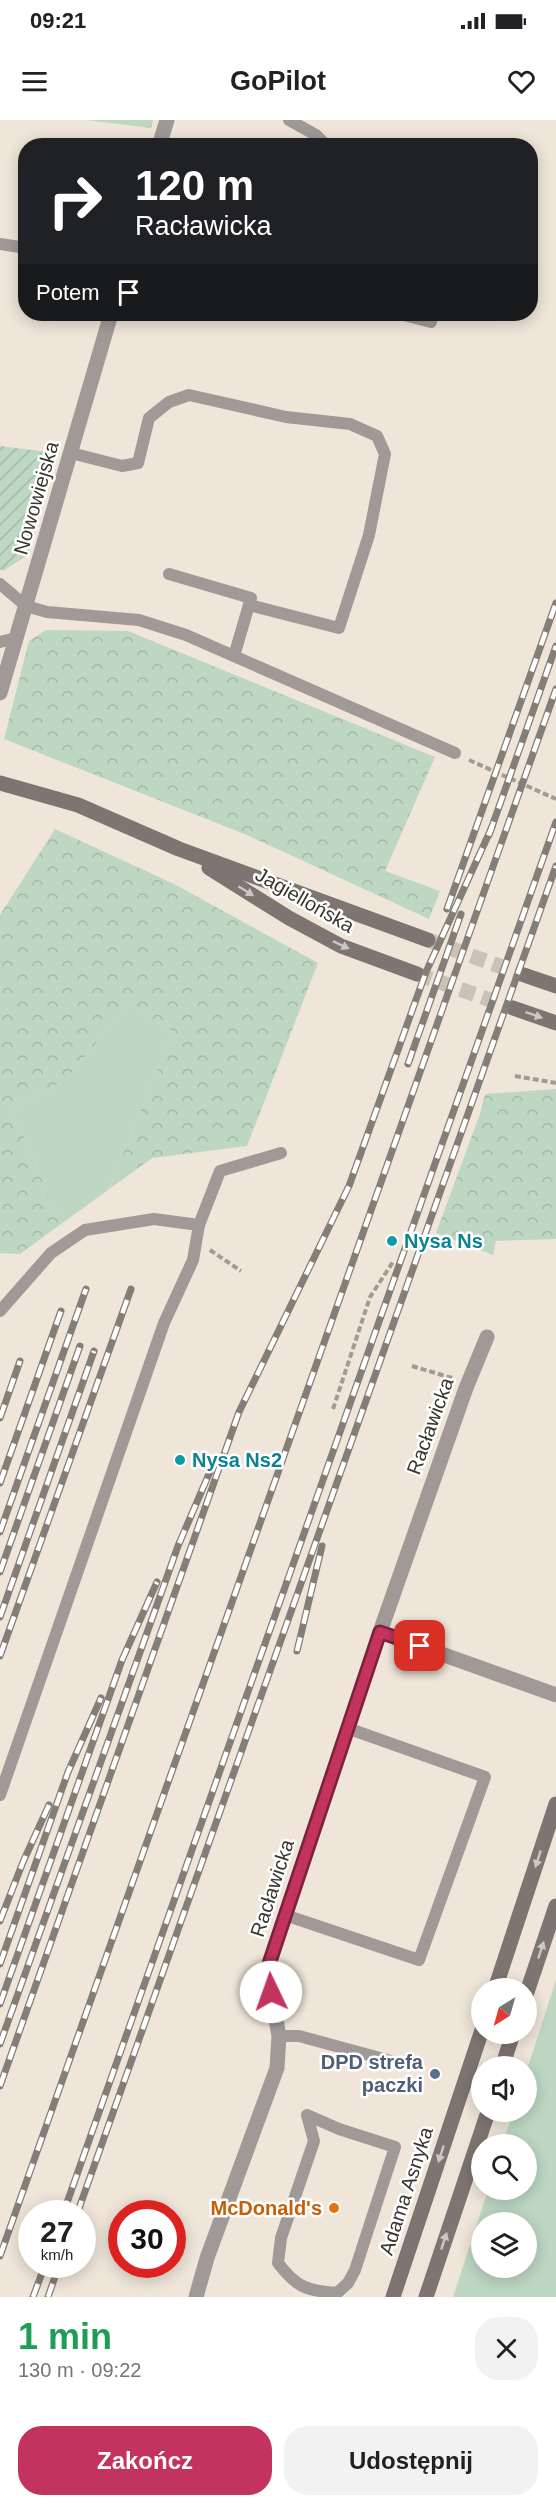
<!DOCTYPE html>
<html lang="pl">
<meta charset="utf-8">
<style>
:root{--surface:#fff;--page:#f2f2f2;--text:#202124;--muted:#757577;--accent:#c2335e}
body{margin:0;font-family:Arial,sans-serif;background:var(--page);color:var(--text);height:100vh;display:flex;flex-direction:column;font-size:22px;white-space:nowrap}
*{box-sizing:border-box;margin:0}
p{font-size:20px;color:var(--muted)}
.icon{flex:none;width:33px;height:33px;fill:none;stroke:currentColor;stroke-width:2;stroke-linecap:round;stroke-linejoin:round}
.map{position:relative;height:2177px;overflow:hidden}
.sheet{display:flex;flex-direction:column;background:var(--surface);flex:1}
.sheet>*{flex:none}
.banner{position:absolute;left:18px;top:18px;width:520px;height:183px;border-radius:24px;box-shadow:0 3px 15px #0003;background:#202124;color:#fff;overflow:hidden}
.needle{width:39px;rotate:217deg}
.fabs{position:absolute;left:471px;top:1858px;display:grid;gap:12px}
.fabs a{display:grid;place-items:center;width:66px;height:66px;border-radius:50%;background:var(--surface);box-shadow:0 3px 15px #0003;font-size:30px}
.speed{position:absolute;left:18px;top:2080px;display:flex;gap:12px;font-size:30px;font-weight:700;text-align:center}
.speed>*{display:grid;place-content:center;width:78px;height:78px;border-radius:50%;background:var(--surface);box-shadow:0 3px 15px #0003;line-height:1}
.speed small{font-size:15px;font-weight:400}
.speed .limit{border:9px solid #d22;background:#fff;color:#111}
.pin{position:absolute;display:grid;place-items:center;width:51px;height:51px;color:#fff;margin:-26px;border-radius:12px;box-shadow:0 3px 9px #0006}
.me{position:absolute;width:66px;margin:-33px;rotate:357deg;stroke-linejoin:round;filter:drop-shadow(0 0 4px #0008)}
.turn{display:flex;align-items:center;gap:21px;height:126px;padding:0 18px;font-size:27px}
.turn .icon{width:78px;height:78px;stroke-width:2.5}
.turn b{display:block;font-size:42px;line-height:51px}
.then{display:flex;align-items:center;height:57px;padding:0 18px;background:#0003;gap:12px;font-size:22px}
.round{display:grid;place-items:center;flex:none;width:63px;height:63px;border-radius:24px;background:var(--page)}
.overview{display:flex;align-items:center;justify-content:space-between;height:102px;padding:0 18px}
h1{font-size:36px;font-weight:700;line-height:45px;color:#1e9e55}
.button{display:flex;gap:12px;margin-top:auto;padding:12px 18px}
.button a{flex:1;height:69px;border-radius:24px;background:var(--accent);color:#fff;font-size:24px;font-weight:700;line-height:69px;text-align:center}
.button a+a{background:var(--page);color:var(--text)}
.status{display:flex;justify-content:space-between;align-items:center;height:42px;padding:0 30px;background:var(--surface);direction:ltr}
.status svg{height:16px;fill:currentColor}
header{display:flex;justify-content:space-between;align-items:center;height:78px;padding:0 18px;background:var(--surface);font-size:27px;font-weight:700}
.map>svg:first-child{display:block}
</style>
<div class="status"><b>09:21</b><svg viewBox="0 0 49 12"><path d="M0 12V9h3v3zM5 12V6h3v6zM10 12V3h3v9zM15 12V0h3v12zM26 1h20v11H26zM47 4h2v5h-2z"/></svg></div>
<header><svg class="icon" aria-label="menu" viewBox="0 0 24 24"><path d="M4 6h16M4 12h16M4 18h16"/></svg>GoPilot<svg class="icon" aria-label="heart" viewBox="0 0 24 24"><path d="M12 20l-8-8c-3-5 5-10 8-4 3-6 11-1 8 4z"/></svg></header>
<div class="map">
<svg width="556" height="2177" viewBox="0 0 556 2177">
<defs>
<pattern id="grass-tufts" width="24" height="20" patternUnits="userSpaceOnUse" patternTransform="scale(1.5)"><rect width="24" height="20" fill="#bdd7c3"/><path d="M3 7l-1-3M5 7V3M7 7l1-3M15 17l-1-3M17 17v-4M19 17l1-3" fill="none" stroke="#a3b9a8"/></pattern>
<pattern id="forest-crowns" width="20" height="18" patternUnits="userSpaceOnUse" patternTransform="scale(1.5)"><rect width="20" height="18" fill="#bdd7c3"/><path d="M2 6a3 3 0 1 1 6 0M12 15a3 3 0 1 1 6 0" fill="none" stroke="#a3b9a8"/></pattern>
<pattern id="garden-furrows" width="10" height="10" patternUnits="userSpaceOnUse" patternTransform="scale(1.5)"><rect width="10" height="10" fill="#bdd7c3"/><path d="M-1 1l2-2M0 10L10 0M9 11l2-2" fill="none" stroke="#a3b9a8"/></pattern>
</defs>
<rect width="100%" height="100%" fill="#efe5d9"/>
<path fill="url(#grass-tufts)" d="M86,0H153L151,8Z"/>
<g fill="url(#forest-crowns)">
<path d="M46,510L128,511L435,637L385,751L440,771L429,799L247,715L4,619L29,521Z"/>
<path d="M55,709L174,764L318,843L247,1026L152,1038L108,1070L173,912L128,884L65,961L12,988L61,1104L20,1134L0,1133V795Z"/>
<path d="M556,969V1119L496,1121L493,1135L436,1113L480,994L485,974Z"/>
</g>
<path fill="url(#garden-furrows)" d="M0,326L56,333L28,435L3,451L0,449Z"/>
<g fill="#bdd7c3" fill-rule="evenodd">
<path d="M128,884L173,912L108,1070L61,1104L12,988L65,961Z"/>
<path d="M556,1860V2177H453L488,2070H526V2025H502L513,1992H526L527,1950ZM482,2103H526V2148H482Z"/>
</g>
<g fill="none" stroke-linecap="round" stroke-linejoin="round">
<g stroke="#cbc2b7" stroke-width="15" stroke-dasharray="15 8" stroke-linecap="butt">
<path d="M428,820L524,855"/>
<path d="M417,854L513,888"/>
</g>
<g stroke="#a29b92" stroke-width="4" stroke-dasharray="6 3" stroke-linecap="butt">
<path d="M469,640L556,679"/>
<path d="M515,956L556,963"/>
<path d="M210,1130L241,1151"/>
<path d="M412,1246L452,1258"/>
<path d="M333,1289L370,1177L393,1142"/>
</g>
<g stroke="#a09997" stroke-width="12">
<path d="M289,0L316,15L327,26"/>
<path d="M0,124L26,128"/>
<path d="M400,194L431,202L433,194"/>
<path d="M71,333L122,346L138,343L149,298L169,282L189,275L286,297L350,304L377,316L385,334L369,415L339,508L249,485"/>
<path d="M169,454L251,478L234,536"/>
<path d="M0,464L26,486L47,492L139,500L186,515L455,633"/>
<path d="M0,522L16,518"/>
<path d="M199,1105L220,1051L281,1033"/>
<path d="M0,1191L51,1133L85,1110L154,1099L199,1105L193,1140L164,1203L0,1675"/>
<path d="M285,1795L419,1840L485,1657L347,1608"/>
<path d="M279,1916H299L391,1941"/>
<path d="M307,1995L339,2009L395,2027L355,2150L348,2163L337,2173C307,2171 296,2167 278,2143L281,2118L314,2021Z"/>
</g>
<g stroke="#a09997" stroke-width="15">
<path d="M159,26L167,0"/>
<path d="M0,573L111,194"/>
<path d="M380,1512L556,1575"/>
<path d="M196,2177L207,2138L277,1948L279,1916L267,1850L380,1512L466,1268L487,1217"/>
</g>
<g stroke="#7e7471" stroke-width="15">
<path d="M0,663L78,685L179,729L428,820"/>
<path d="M209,748L289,798L341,826L417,854"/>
<path d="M524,855L556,866"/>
<path d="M513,888L556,903"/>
<path d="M495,1869L556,1684"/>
<path d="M526,1875L556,1786"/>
<path d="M502,1947L513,1914"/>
<path d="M393,2177L482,1910"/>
<path d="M426,2177L488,1992"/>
</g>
<g stroke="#847e76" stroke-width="7">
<g id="rail">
<path d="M489,715L556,526"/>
<path d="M447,789L556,483"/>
<path d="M408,944L461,794"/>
<path d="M0,1298L20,1241"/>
<path d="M0,1363L61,1191"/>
<path d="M0,1412L86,1169"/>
<path d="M0,1452L80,1226"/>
<path d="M0,1497L94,1231"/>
<path d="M297,1531L322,1426"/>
<path d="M0,1536L131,1169"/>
<path d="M0,1801L23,1742L49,1685"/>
<path d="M0,1844L68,1652L101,1578"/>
<path d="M0,1884L122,1540L157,1462"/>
<path d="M0,1924L178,1426L212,1347"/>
<path d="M0,1966L239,1292L349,1066L426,852L492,707"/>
<path d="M63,2094L556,702"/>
<path d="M77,2094L556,746"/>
<path d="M0,2136L556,569"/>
<path d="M33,2177L45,2145"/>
<path d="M48,2177L59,2145"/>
</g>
</g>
<use href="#rail" stroke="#fff" stroke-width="4.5" stroke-dasharray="14" stroke-linecap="butt"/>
</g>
<defs><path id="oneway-solid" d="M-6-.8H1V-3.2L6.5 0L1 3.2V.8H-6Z" transform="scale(1.5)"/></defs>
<g fill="#cbc7c6">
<use href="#oneway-solid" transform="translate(246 771) rotate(32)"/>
<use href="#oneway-solid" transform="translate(341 825) rotate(25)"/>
<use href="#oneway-solid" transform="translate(534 895) rotate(19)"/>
<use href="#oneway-solid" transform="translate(538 1739) rotate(108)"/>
<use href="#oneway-solid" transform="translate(541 1830) rotate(-72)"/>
<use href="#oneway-solid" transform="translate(441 2034) rotate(108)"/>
<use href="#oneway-solid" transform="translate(444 2121) rotate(-72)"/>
</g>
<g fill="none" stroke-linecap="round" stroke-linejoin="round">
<g stroke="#7e213d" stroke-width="15">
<path id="route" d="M271,1872L267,1850L380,1512L420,1526"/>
</g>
<use href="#route" stroke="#c2335e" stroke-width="10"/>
</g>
<g fill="#0f9aa8" stroke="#fff" stroke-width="2">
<circle cx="392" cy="1121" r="6"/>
<circle cx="180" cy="1340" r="6"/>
</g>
<circle fill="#5c6f8a" stroke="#fff" stroke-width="2" cx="435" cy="1954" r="6"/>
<circle fill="#e8710a" stroke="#fff" stroke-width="2" cx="334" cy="2088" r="6"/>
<g text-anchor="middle" stroke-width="5" stroke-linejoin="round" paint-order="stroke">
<g font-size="20" fill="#393631" stroke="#fff">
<text transform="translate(36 378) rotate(-74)" y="7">Nowowiejska</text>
<text transform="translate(305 780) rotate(30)" y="7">Jagiellońska</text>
<text transform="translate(430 1306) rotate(-70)" y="7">Racławicka</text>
<text transform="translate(272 1768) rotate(-72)" y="7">Racławicka</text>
<text transform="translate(406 2071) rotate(-72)" y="7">Adama Asnyka</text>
</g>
<g font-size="20" font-weight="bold" fill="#0d838f" stroke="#fff" text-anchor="start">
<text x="404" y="1128">Nysa Ns</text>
<text x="192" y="1347">Nysa Ns2</text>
</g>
<g font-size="20" font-weight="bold" fill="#4e5e75" stroke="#fff" text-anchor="end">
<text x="423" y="1949">DPD strefa<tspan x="423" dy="23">paczki</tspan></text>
</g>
<g font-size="20" font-weight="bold" fill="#c56008" stroke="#fff" text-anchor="end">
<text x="322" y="2095">McDonald's</text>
</g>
</g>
</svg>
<div class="fabs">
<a><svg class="needle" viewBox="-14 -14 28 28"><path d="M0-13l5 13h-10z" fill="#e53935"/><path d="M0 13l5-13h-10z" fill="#757577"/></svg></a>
<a><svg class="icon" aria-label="sound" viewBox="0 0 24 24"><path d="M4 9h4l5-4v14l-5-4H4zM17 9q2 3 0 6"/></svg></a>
<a><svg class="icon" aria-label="search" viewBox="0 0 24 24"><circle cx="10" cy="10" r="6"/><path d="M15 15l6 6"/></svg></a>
<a><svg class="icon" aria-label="layers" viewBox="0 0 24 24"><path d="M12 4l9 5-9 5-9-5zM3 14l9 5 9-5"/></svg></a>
</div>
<div class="speed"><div>27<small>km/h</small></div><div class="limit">30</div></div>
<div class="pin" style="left:420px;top:1526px;background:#d93025"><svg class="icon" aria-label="arrive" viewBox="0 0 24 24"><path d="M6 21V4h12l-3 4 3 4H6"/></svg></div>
<svg class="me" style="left:271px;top:1872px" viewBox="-20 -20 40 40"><circle r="19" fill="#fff"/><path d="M0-13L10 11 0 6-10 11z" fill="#c2335e"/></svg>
<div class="banner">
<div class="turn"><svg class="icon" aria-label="right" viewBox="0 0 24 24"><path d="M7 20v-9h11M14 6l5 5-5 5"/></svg><div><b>120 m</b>Racławicka</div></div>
<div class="then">Potem<svg class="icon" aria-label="arrive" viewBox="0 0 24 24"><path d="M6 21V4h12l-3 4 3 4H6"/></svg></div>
</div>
</div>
<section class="sheet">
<div class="overview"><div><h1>1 min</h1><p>130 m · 09:22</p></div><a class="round"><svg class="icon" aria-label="close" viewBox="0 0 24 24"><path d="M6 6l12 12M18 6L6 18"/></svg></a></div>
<div class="button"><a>Zakończ</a><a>Udostępnij</a></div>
</section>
